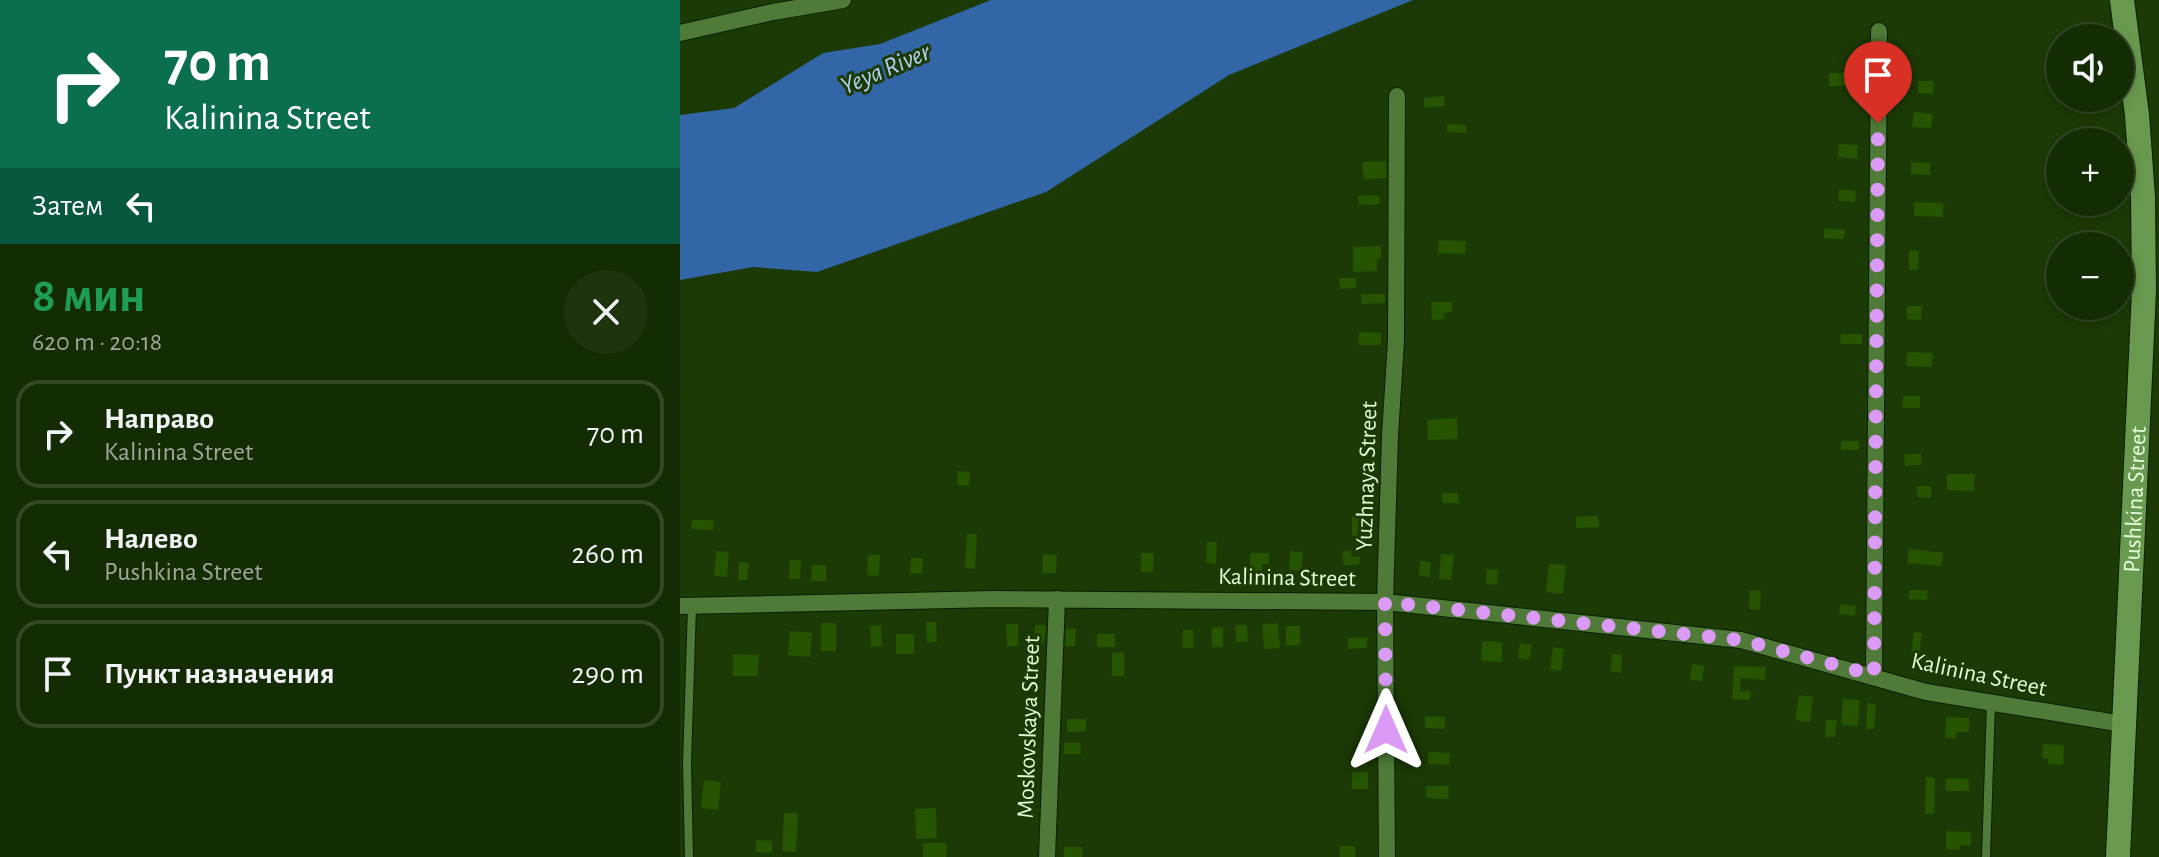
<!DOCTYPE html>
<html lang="ru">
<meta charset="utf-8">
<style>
:root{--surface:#142c04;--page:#1d340e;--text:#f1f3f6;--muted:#9da79a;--line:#334826}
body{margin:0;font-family:"Alegreya Sans",sans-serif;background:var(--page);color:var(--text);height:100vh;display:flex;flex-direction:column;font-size:30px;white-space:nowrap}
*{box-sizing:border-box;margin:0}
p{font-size:26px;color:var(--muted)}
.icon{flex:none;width:44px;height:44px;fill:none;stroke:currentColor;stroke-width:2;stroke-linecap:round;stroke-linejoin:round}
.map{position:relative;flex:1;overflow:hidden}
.side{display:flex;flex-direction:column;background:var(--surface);width:680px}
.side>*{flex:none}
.top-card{background:#0b6e4f;color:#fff;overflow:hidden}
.tools{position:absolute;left:1366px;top:24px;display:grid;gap:16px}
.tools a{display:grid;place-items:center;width:88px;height:88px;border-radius:50%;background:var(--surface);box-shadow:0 4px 12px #0003,0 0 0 2px var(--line);font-size:40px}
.pin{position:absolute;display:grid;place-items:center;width:68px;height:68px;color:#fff;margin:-82px -34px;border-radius:50% 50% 50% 0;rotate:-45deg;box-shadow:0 0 8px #0007}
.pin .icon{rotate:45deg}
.me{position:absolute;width:88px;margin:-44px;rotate:0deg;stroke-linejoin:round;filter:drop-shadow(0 0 6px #0008)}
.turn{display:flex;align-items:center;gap:28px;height:168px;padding:0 32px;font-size:36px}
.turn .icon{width:104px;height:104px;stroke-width:2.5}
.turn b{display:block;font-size:56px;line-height:68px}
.then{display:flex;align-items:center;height:76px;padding:0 32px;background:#0003;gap:16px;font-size:30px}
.round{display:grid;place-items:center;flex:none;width:84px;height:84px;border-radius:42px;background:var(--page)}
.overview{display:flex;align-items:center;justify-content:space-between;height:136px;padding:0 32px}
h1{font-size:48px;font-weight:700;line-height:60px;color:#1e9e55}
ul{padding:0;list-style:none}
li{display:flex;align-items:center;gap:24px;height:108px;margin:0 16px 12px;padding:0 16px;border:4px solid var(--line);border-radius:24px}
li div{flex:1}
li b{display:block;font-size:30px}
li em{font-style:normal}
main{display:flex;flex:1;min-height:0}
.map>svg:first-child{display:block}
</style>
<main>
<section class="side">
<div class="top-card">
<div class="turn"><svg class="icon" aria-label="right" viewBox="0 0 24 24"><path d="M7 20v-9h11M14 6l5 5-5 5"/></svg><div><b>70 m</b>Kalinina Street</div></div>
<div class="then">Затем<svg class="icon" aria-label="left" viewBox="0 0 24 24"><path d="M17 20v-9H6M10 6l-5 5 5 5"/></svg></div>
</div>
<div class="overview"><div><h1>8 мин</h1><p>620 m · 20:18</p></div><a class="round"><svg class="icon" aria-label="close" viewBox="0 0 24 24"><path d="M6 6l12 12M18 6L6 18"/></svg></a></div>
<ul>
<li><svg class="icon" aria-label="right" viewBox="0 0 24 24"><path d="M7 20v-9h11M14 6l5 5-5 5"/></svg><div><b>Направо</b><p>Kalinina Street</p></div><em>70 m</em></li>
<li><svg class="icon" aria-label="left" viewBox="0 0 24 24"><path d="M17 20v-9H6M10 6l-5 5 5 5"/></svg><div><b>Налево</b><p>Pushkina Street</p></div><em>260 m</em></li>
<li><svg class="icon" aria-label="arrive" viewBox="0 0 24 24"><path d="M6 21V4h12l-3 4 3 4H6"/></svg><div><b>Пункт назначения</b></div><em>290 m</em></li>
</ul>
</section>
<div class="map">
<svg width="1479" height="857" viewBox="0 0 1479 857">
<rect width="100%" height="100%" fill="#1b3a05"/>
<path fill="#3266a7" d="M311,0H733L549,75L366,192L137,272L73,267L0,280V115L54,108L143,53L200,44Z"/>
<g fill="#265400">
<rect x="1149" y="73" width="22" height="13"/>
<path d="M1238,81H1254L1253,94L1238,93Z"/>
<path d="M764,96L765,106L744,108V98Z"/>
<path d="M1234,112L1253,114L1251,128L1232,127Z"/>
<path d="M767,124L786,125V133L767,132Z"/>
<path d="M1159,144L1178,145L1177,159L1158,157Z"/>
<path d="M706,161L707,178L684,179L682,162Z"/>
<path d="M1231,162L1250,163V175L1231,174Z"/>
<path d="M1159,189L1176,191L1175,202L1158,201Z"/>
<path d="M699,195L700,204L679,205L678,196Z"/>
<path d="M1234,202L1263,203V217L1234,216Z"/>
<path d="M1144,228L1165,230L1164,239L1144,238Z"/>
<path d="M759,240L786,241L785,254L758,253Z"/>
<path d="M701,246V259H697V271L673,272V247Z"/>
<path d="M1229,250L1239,251L1238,270H1229Z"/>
<path d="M659,278H676V288L660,289Z"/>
<path d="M681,294H705V303L682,304Z"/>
<path d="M751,302H772V312L764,313L765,319L752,320Z"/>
<path d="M1227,306H1242L1241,320L1227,319Z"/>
<path d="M679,332L701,333V345H679Z"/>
<path d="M1161,334H1182V344H1160Z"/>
<path d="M1227,352L1253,353L1252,367L1226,366Z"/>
<rect x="1223" y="396" width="17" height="12"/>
<path d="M777,418L778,439L748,440L747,420Z"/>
<rect x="1161" y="441" width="18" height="9"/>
<path d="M1224,454H1241V465L1225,466Z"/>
<path d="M278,471L290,472L289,486L277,485Z"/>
<path d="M1267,474H1295L1294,491L1267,490Z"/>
<path d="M1237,486H1251V498L1237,497Z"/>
<path d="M762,493H778L779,503H762Z"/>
<path d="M672,516H693V529H678V535L672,536Z"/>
<path d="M918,516L919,527L896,528V517Z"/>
<path d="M12,520H33V530L11,529Z"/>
<path d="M287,534H297L295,569L285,568Z"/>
<path d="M527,542H537L536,564L526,563Z"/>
<path d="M1229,549L1263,553L1261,566L1227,563Z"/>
<path d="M36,551L49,552L47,577L34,576Z"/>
<path d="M610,551L623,552L622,571L609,570Z"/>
<path d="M663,551H671V557H680L679,565H663Z"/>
<path d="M461,553H474L473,573L461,572Z"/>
<path d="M570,553H589V564H582V573H570Z"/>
<path d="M363,554L377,555L376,573H362Z"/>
<path d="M761,554L774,555L771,580L759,579Z"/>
<path d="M188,555H200L199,576L187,575Z"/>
<path d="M231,558H243L242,574L230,573Z"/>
<path d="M110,560H121L120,579H109Z"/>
<path d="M740,561L751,562L750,577L739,576Z"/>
<path d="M59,562L69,563L67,580H58Z"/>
<path d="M869,564L886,565L883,594L866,592Z"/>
<path d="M132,565H146V581H131Z"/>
<path d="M807,569L818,570L817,585L806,584Z"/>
<path d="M1070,590L1081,591L1080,610L1069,609Z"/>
<path d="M1229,590H1248L1247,600L1229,599Z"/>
<path d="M1160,604L1176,606L1175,616L1159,614Z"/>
<path d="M246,622H256L257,642L247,643Z"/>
<rect x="141" y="623" width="15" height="28"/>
<path d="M598,623L600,648L584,649L582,624Z"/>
<path d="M326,624H338V646H327Z"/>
<path d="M201,625L202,646L191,647L190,626Z"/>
<path d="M355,625H366L364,643L354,642Z"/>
<path d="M555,625H567L568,641L556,642Z"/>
<path d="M606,626H620V645L606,646Z"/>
<rect x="532" y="627" width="11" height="20"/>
<path d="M386,628L396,629L395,646H385Z"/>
<rect x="503" y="630" width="10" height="18"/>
<path d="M110,631L132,633L130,657L108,655Z"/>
<path d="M1234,632L1242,633L1239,655L1231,654Z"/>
<rect x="216" y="634" width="18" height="20"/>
<rect x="417" y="634" width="18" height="13"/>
<path d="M687,637V648L668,649V638Z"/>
<path d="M802,641L822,642V662L801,661Z"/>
<path d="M840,643L852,645L849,660L838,658Z"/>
<path d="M873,647L884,649L881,671L870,669Z"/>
<path d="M432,652L444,653V676H432Z"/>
<path d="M53,654L79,655L78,676H53Z"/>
<path d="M932,654L942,655L941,673L930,671Z"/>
<path d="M1012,664L1024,666L1022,681L1010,680Z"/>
<path d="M1054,666L1086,667L1085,680L1061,678L1060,691H1071L1070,700L1052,699Z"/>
<path d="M1119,695L1133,697L1130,722L1115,720Z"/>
<path d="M1163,699L1180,700L1178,726L1161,725Z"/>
<path d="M1187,703L1196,704L1194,729H1186Z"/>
<path d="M745,716L765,717V729L745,728Z"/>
<path d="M1266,717L1289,718V732H1276V739L1265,738Z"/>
<path d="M387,719H406V731L387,732Z"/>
<path d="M1146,720H1157L1155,737H1145Z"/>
<path d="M384,743H400L401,754H384Z"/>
<path d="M1363,744L1384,745L1383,765L1368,764V759L1362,758Z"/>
<path d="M748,752L770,753L769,765L748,764Z"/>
<rect x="672" y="772" width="16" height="17"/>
<path d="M1246,777L1255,778L1254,814H1245Z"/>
<path d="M1266,778L1289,779V791H1265Z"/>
<path d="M24,780L41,782L38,810L21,808Z"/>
<path d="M746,786H769L768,799L746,798Z"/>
<path d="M256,808L257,838L236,839L235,809Z"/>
<path d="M104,813H118L116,852L102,851Z"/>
<path d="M1266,831L1291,832V846L1280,845V850L1266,849Z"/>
<path d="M76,840L92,841V853L76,852Z"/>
<path d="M243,843H267L266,857H243Z"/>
<rect x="660" y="846" width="15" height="11"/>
<path d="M384,847H403L402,857H384Z"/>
</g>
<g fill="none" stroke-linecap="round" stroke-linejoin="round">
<g stroke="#0a1f00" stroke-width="10">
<g id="service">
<path d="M9,857L7,763L12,606"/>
<path d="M1306,857L1311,703"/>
</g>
</g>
<g stroke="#0a1f00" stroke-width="18">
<g id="minor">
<path d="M0,33L93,12L163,0"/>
<path d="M0,606L314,599L705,602L1061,640L1246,692L1443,724"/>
<path d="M1194,675L1199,31"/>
<path d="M367,857L377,599"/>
<path d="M707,857L705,602L710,435L716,341L717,96"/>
</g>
</g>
<g stroke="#0a1f00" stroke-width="26">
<g id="primary">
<path id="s1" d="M1438,857L1464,290L1463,197L1457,115L1442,0"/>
</g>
</g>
<use href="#service" stroke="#4f7a37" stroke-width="8"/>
<use href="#minor" stroke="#4f7a37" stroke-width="16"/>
<use href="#primary" stroke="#69994e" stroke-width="24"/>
</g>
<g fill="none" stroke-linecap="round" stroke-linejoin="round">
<path stroke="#da9af6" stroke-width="14" stroke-dasharray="0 25.2" d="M706,730L705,602L1061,640L1194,675L1198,123"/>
</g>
<g text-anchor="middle" stroke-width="6" stroke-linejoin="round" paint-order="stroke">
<g font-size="24" fill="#e4fdd9" stroke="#1b3a05">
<text transform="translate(686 476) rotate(-88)" y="8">Yuzhnaya Street</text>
<text dy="8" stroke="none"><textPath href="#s1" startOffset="358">Pushkina Street</textPath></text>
<text transform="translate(607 577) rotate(1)" y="8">Kalinina Street</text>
<text transform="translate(1299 674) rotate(12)" y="8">Kalinina Street</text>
<text transform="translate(348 727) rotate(-88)" y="8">Moskovskaya Street</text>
</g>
<g font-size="26" font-style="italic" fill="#b3cff3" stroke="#1b3a05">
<text transform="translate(205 68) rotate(-23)" y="9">Yeya River</text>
</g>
</g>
</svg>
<div class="tools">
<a><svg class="icon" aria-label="sound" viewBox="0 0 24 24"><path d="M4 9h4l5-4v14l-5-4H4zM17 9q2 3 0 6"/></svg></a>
<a>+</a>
<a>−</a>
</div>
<div class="pin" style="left:1198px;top:123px;background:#d93025"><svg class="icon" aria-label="arrive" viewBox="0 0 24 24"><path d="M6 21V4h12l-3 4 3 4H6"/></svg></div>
<svg class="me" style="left:706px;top:730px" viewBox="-20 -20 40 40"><path d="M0-17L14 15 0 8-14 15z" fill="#da9af6" stroke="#fff" stroke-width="4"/></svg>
</div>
</main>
